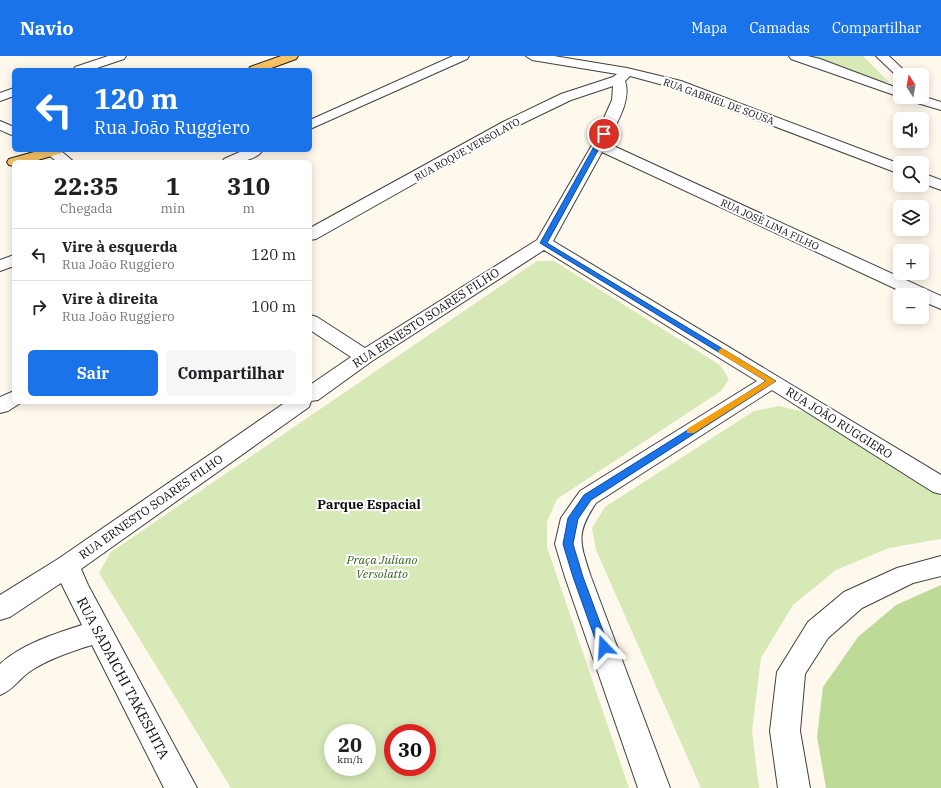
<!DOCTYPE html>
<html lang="pt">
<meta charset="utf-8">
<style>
:root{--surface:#fff;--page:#f6f6f6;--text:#202124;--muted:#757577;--line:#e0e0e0;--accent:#1a73e8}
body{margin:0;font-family:"IBM Plex Serif",serif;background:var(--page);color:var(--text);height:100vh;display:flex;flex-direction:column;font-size:15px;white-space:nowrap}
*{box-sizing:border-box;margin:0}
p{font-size:13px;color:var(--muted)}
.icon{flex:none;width:22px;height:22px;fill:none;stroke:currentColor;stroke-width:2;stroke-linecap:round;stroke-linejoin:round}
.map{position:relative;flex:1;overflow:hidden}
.sheet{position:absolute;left:12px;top:104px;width:300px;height:244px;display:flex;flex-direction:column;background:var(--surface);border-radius:6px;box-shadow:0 2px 10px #0003}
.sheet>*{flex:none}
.top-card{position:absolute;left:12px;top:12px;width:300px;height:84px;border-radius:6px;box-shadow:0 2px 10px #0003;background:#1a73e8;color:#fff;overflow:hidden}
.needle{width:26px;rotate:349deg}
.fabs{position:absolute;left:893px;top:12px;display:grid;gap:8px}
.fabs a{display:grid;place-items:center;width:36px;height:36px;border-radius:6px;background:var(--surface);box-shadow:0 2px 10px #0003;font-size:20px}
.speed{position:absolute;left:324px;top:668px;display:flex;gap:8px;font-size:20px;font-weight:700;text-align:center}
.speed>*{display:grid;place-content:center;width:52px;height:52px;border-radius:50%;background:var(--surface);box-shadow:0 2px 10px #0003;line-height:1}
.speed small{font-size:10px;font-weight:400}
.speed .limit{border:6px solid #d22;background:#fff;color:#111}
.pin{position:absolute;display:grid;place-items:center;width:34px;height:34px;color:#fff;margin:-17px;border:2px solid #fff;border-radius:50%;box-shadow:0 1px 4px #0007}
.me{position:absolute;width:44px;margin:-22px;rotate:340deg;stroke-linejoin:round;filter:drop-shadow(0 0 3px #0008)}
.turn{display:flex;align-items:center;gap:14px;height:84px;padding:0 16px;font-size:18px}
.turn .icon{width:52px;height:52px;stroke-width:2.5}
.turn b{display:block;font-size:28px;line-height:34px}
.eta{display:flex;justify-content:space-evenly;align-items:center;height:68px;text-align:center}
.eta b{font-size:24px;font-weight:700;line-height:28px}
.primary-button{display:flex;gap:8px;margin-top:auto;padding:8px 16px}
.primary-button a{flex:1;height:46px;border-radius:6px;background:var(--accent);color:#fff;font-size:16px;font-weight:700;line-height:46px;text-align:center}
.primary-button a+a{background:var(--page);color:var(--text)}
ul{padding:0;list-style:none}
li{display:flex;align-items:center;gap:12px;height:52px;padding:0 16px;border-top:1px solid var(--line)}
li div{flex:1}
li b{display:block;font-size:15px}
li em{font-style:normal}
header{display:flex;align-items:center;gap:24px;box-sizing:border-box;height:56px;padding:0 20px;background:var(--accent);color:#fff}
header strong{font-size:19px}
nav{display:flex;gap:22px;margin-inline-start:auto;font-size:14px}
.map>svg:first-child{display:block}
</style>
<header>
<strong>Navio</strong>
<nav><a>Mapa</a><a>Camadas</a><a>Compartilhar</a></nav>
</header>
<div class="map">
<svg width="941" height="732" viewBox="0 0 941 732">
<rect width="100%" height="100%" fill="#fff9ed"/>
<g fill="#d7e9b7" fill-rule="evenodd">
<path d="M813,0H863L889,26H881L815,4Z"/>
<path d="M537,205H554L720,309L729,323L721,335L557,443L547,465V491L629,732H231L99,517L111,496ZM333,677H367V711H333ZM393,677H427V711H393Z"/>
<path d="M779,350L805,356L941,440V483L889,492L836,514L793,549L761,602L752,675L759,732H701L596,494L592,472L605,451L754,355Z"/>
</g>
<path fill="#bdda96" d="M941,529V732H826L817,681L823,631L858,581L896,549Z"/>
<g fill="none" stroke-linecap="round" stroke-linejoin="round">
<g stroke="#404040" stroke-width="2">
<g id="minor">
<path d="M108,0H126L124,3L91,14H73L75,11Z"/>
<path d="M453,0H469L467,3L310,73V64Z"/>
<path d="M526,0H554L627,12L681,25L900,108V118L671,31L630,20L625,25C632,45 615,69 607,87L941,240V253L922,245V239H909L602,96L553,185L941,419V438L933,436L772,334L596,447C575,478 580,487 591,521L670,732H638L565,521L555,488L561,462L580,435L757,325L544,194L372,305L318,344L311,345L309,351L81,513L88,529L197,732H164L92,589C72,595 49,603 32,614C19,622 15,633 0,639V608C22,588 54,578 82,569L61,527L10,561L0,564V539L58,503L286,346H310V329L351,301L310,274V259L317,261L365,292L537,184L592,89L612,44L613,30L571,44L513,72L316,183L310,184V172L503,66L561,38L613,21L617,18L532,4Z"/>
<path d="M789,0H808L820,3L900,33V41L791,3Z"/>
<path d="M876,0H889L909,19H900V22H899Z"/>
<path d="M14,32V40L0,45V37Z"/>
<path d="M922,40L941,46V54L907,44L905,41Z"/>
<path d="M0,65L14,71V80L0,74Z"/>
<path d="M43,94H60L74,106H57Z"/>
<path d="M244,94H263C255,106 235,106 222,106L224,103Z"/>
<path d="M922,117L941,124V134L922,127Z"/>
<path d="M14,199V210L0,215V204Z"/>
<path d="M14,335V346H22L8,355L0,357V341Z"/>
<path d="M941,500V520L913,527L862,552L828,582L805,618L800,675L810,732H778L770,675L777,616L808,566L844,536L897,512Z"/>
</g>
</g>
<g stroke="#1e1e1e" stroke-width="2">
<g id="major">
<path d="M281,0H298L296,3L266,14H248L250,11Z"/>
<path d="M41,94H64L62,97L31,106H14V110L9,109L7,106L9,103Z"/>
</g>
</g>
<use href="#minor" fill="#fff" fill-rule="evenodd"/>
<use href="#major" fill="#f9c363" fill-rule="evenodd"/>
</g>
<path fill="#1a73e8" stroke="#114b97" d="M604,76L607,78L547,187L776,325L591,444L578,463L573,488L583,521L609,591L608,595L604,596L599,595L598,591L573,521L563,488L568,462L584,439L766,325L540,187L601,78Z"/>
<path fill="#f59e0b" d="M722,292L776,325L694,377H687V373L766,325L719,297L718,295Z"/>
<g text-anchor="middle" stroke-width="4" stroke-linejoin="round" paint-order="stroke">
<g font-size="10" fill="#0d0d0d" stroke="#fff">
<text transform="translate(719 45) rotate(20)" y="4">RUA GABRIEL DE SOUSA</text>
<text transform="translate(467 93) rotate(-29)" y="4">RUA ROQUE VERSOLATO</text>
<text transform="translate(770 168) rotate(25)" y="4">RUA JOSÉ LIMA FILHO</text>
</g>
<g font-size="12" fill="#0d0d0d" stroke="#fff">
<text transform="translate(426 262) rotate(-33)" y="4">RUA ERNESTO SOARES FILHO</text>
<text transform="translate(839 367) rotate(32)" y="4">RUA JOÃO RUGGIERO</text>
<text transform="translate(151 451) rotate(-35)" y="4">RUA ERNESTO SOARES FILHO</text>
</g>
<g font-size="12" font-style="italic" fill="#34651d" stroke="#fff">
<text x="382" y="508">Praça Juliano<tspan x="382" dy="14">Versolatto</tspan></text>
</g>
<g font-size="13" font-weight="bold" fill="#0d0d0d" stroke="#fff">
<text x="369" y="453">Parque Espacial</text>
</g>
<g font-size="14" fill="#0d0d0d" stroke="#fff">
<text transform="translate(123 622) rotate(62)" y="5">RUA SADAICHI TAKESHITA</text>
</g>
</g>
</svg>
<div class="fabs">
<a><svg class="needle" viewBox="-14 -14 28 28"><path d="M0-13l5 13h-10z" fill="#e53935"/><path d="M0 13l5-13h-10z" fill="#757577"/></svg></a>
<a><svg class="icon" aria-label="sound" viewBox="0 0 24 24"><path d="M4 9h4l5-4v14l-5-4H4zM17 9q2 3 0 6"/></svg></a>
<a><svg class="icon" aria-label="search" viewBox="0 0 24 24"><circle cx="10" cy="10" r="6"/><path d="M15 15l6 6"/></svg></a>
<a><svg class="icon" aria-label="layers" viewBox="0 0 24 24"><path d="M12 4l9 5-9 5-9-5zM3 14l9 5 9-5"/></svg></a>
<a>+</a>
<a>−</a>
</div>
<div class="speed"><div>20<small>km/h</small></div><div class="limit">30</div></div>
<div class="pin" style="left:604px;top:78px;background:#d93025"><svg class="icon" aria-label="arrive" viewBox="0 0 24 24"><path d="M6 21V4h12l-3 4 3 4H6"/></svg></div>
<svg class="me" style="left:604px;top:591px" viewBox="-20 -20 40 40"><path d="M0-17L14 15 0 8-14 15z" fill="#1a73e8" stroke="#fff" stroke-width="4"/></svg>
<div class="top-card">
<div class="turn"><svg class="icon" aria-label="left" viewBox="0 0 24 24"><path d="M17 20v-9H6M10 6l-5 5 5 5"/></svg><div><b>120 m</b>Rua João Ruggiero</div></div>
</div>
<section class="sheet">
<div class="eta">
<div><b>22:35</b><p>Chegada</p></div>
<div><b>1</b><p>min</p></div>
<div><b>310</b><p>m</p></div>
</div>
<ul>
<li><svg class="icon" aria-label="left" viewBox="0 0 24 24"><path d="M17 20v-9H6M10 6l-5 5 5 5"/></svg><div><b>Vire à esquerda</b><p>Rua João Ruggiero</p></div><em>120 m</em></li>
<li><svg class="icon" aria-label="right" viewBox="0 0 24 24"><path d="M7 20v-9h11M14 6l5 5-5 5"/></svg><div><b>Vire à direita</b><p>Rua João Ruggiero</p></div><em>100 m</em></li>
</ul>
<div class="primary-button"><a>Sair</a><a>Compartilhar</a></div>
</section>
</div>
